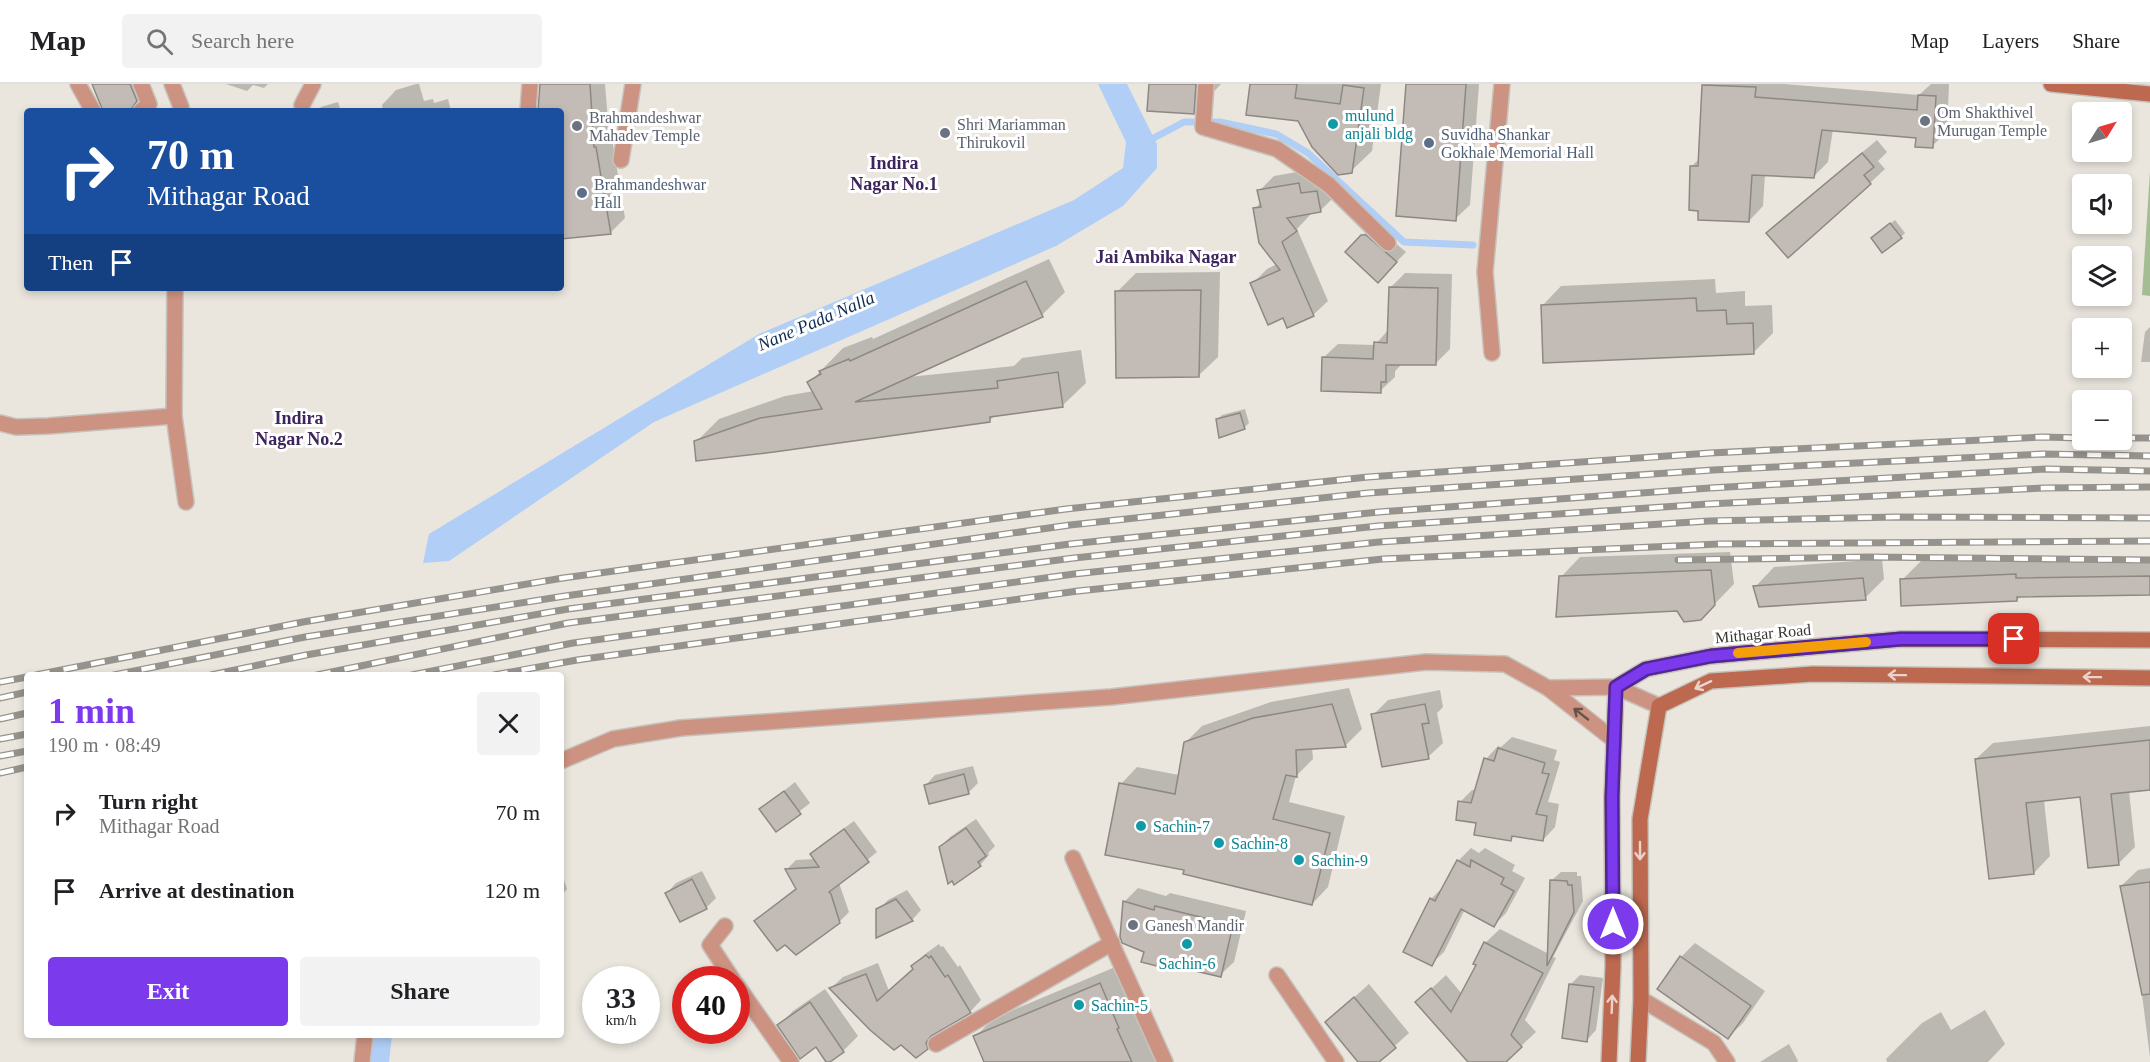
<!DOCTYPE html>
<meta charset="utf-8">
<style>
:root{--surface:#fff;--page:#f2f2f2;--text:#202124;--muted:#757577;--line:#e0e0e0;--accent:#7c3aed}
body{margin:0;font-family:"Times New Roman",serif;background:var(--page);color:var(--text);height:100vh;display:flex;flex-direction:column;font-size:22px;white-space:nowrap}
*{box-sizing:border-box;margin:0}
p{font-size:20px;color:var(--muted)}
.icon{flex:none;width:33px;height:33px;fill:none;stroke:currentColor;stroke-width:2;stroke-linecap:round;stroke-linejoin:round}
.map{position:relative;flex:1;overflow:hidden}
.drawer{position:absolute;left:24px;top:588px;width:540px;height:366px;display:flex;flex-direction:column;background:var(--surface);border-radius:6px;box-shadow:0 3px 9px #0003}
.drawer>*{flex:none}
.banner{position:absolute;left:24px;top:24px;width:540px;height:183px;border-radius:6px;box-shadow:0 3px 9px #0003;background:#1a4fa0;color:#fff;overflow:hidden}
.needle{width:39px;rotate:53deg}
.tools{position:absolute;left:2072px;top:18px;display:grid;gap:12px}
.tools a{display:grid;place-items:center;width:60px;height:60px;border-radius:6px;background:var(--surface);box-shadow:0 3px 9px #0003;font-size:30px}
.speed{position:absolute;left:582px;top:882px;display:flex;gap:12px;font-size:30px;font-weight:700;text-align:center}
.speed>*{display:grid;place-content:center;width:78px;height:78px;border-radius:50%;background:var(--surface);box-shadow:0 3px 9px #0003;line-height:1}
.speed small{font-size:15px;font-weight:400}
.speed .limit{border:9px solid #d22;background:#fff;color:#111}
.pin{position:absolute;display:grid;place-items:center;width:51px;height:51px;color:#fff;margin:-26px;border-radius:12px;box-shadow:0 3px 9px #0006}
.me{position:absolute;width:66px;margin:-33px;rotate:0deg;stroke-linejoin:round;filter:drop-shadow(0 0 4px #0008)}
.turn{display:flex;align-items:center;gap:21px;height:126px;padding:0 24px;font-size:27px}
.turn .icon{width:78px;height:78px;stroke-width:2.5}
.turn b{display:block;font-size:42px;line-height:51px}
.then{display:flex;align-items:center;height:57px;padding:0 24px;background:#0003;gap:12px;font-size:22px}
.round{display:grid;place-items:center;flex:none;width:63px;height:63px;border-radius:6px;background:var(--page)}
.overview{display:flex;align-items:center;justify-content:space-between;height:102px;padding:0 24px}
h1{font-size:36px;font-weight:600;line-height:45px;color:var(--accent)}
.action{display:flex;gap:12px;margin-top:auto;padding:12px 24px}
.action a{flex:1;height:69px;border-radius:6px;background:var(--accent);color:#fff;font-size:24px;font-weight:600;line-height:69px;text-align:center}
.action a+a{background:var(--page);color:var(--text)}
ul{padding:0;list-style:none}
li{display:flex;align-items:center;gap:18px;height:78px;padding:0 24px}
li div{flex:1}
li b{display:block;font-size:22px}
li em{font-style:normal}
header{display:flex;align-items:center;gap:36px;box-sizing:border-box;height:84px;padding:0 30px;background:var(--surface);border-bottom:2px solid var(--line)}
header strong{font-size:28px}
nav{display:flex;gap:33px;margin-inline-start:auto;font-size:21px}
.search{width:420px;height:54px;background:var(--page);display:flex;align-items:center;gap:15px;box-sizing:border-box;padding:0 21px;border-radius:6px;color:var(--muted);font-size:22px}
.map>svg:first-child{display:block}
</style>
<header>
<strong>Map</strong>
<div class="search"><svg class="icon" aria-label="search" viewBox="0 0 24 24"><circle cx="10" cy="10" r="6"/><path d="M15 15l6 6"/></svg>Search here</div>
<nav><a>Map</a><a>Layers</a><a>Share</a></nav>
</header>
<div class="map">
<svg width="2150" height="978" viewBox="0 0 2150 978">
<rect width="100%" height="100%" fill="#eae6de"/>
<path fill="#a5bd92" d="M2150,87V212L2142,211Z"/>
<g fill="#b1cef6">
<path d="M1098,0H1127L1157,60V84L1123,122L1056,162L654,338L449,477L423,479L429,450L759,250L1074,116L1123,84L1126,58Z"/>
<path d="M374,951H392L389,978H370Z"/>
</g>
<g fill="#0003">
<path d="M94,0H150L151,2L131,25L127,27H103V22Z"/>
<path d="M226,0H268L264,4L253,1L247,7Z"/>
<path d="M416,0H419L424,17L433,15L434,19L448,15L451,27H383L382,21L396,6Z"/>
<path d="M541,0H605L609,49H611L625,134L610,149L561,154V27H538Z"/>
<path d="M1150,0H1221L1194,29Z"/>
<path d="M1251,0H1381L1372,67L1351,87L1299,35Z"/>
<path d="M1407,0H1479L1470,121L1455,135Z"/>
<path d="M1705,0H1784L1919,11L1931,0H1949L1947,48L1932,62L1917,52L1833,45L1828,78L1814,92L1765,90L1763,122L1749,137L1692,82L1700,74Z"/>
<path d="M338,18L341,27H317L321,23Z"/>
<path d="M1877,56L1887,68L1878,77L1885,85L1870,99L1768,149L1782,135Z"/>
<path d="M1314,85L1315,96L1331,93L1335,112L1320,127L1309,129L1310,131L1297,145L1328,217L1313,231L1283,232L1252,200L1267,185L1277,180L1255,125L1261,118L1259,107L1274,92Z"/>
<path d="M1895,136L1905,149L1901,153L1877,150Z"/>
<path d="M1372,142H1375L1406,168L1378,197L1362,152Z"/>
<path d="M1049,175L1065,208L1042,231L909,293L1014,282L1022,274L1081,266L1086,299L1062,322L995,331L989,337L696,358L719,335L785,312L814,307L809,299L843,264L872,253L873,255Z"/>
<path d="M1220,188L1218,273L1198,292L1117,208L1136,189Z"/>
<path d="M1405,189L1452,190L1450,265L1435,280L1400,279V282L1395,287V293L1380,307L1323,274L1338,260L1375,261L1389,245L1391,203Z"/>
<path d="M1715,195L1716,209L1745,207V222L1772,221L1773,249L1754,268L1542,222L1561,202Z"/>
<path d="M2150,243V278H2141L2145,248Z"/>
<path d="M1245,325L1249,339L1245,343L1220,352L1217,336L1222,331Z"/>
<path d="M1730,468L1734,500L1700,535L1677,525L1561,493L1580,473Z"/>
<path d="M2035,472V475L2150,474V510L2021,512L2017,516L1902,496L1921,477Z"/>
<path d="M1882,475L1884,495L1865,514L1755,503L1774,483Z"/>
<path d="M1349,604L1362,645L1346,661L1312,663L1313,675L1296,692L1289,718L1345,732L1328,803L1312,820L1185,785L1121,700L1137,683L1179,691L1185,659L1202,642L1271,618Z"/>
<path d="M1440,606L1443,623L1437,629L1443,659L1428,673L1373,631L1388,616Z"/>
<path d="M2150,642V705L2129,707L2135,763L2119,779L2082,712L2044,716L2050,772L2034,789L1976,675L1993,659Z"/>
<path d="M1512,653L1557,666L1554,676L1560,678L1548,718L1559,720L1555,743L1543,756L1515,751L1510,755L1478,738L1460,718L1472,706H1477L1486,675L1498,662L1501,663Z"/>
<path d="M973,682L978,699L968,709L926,701L935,691Z"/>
<path d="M795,698L810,719L776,746L761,725Z"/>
<path d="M976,735L995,762L988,769L989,771L980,781L955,799L940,763L950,753Z"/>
<path d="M854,737L877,768L839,799L849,828L839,838L756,837L797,803L787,785L796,776L815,775L812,770L821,761Z"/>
<path d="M1471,764L1479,769L1485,764L1515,781L1512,787L1525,794L1506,829L1494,841L1465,825L1444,868L1431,880V815L1444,802L1458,777Z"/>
<path d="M2150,784V973L2140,895L2121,802L2138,786Z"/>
<path d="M561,787L567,805L561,812Z"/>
<path d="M702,787L716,814L706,824L667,809L676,799Z"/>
<path d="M1561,788H1577V792H1581L1583,817L1553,873L1556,874L1525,936L1536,948L1504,978H1470L1417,918L1446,891L1462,910L1478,881L1485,859L1500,845L1549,870L1551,797Z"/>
<path d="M1138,804L1166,812L1170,809L1246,827L1234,878L1220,891L1171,880L1168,883L1145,868L1124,818Z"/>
<path d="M907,806L921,826L912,836L878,852V826L888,816Z"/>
<path d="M1695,859L1765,907L1743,939L1728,953L1681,873Z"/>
<path d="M939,860L941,863L943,862L958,883L960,881L981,916L970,928L938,946L939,952L927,964L831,904L843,893L878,879L889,907L914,884L913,882L925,870Z"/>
<path d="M1120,881L1160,978H986L975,953L994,934Z"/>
<path d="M1580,891L1603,894L1596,946L1587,956L1570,901Z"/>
<path d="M1369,900L1409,949L1377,978H1360L1327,938Z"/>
<path d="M825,905L858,952L843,967L828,977L817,961L779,941L793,927Z"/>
<path d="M1985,926L2005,960L1988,978H1887L1886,975L1922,939L1941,928L1951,946Z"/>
<path d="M1789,960L1798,977L1797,978H1760Z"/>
</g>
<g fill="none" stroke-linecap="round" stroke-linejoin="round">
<path stroke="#b1cef6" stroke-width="7" d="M1148,57L1184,38H1220L1276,50L1308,69L1404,158L1473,161"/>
</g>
<g fill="#c2bbb6" stroke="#8e8883" stroke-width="1.5">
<path d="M92,0H130L137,17L130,27H103Z"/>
<path d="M540,0H590L594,63H596L611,150L561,155V27H538Z"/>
<path d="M1149,0H1196L1194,30L1147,27Z"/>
<path d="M1250,0H1297L1295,14L1340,20L1343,1L1364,4L1352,89L1338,91L1312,63L1298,37L1246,31Z"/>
<path d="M1406,0H1466L1456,137L1396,132Z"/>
<path d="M1702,1L1756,3L1755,13L1917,26L1918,11L1936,12L1933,64L1915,63L1916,54L1822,46L1814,94L1752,91L1749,138L1698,136V127L1689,126L1690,82H1698Z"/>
<path d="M1862,69L1874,83L1864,91L1871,100L1788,174L1766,149Z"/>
<path d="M1299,99L1301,109L1317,107L1321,128L1287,134L1297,147L1282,158L1314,232L1287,244L1283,234L1268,241L1250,199L1280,186L1259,159L1253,124L1261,123L1257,106Z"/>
<path d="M1890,139L1902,154L1882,169L1871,154Z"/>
<path d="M1361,151H1366L1397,178L1378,199L1345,168Z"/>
<path d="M1026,197L1043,233L855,318L998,304L997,297L1058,288L1063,323L990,333V338L774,368L696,377L694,357L760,334L822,325L807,298L821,290L819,287L849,275L850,277Z"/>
<path d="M1389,203L1438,204L1436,281H1386V298H1381V309L1321,307L1322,273L1373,275L1374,258L1387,259Z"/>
<path d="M1201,206L1199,293L1116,294L1115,207Z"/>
<path d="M1696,214L1697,227L1726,226L1727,240L1753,239L1754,270L1543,279L1541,221Z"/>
<path d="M1240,329L1245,345L1219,354L1216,335Z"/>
<path d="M1711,486L1715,521L1701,536L1684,538L1677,527L1556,533L1559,492Z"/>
<path d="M2016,490V494L2150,492V511L2017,513V517L1901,522L1900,495Z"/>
<path d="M1863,494L1866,516L1759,523L1753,502Z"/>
<path d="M1332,620L1346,663L1296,666L1297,693L1286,691L1273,735L1330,749L1312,821L1183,790L1184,786L1105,771L1119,699L1175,710L1184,658L1253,634Z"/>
<path d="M1425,620L1429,639L1422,640L1429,675L1382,683L1371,630Z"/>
<path d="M2150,656V706L2111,710L2119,781L2088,784L2080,713L2026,719L2034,790L1989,795L1975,675Z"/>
<path d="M1498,664L1545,679L1542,689L1549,690L1536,730L1547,732L1543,757L1512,752L1511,757L1474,751L1476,739L1456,736L1458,717L1471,719L1484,674L1494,677Z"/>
<path d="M964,690L969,710L929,720L924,701Z"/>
<path d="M784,707L801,730L776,748L759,725Z"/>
<path d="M966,744L986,772L978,778L981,782L954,801L952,797L948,800L939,763Z"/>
<path d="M844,745L869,778L829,808L831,810L840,839L796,871L785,861L777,867L754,837L796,805L785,785L819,783L810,770Z"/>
<path d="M1457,776L1470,783L1471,776L1504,794L1501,800L1514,807L1494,843L1461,825L1432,882L1403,868L1430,814L1435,817Z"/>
<path d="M692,795L707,825L680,838L665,809Z"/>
<path d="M1550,796L1567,797L1568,801H1572L1574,828L1547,882Z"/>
<path d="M2150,798V910L2142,911L2120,802Z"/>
<path d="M896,815L913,837L876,854V825Z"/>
<path d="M1123,817L1154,826L1155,822L1233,841L1221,893L1170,881L1169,885L1141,878L1144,868L1122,859L1120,853Z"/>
<path d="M1484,858L1543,889L1511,951L1522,963L1506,978H1468L1415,918L1431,904L1451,928L1476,881L1473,880Z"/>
<path d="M926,871L929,874L931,872L945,893L948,891L971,929L931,952L926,959L928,965L916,974L901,961L894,966L870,946L829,904L866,890L877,917L913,885L911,882Z"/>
<path d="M1680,872L1751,922L1728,955L1657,905Z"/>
<path d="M1100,899L1119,944L1117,945L1132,978H984L973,952Z"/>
<path d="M1569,900L1594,903L1587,958L1562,954Z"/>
<path d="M1354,913L1396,964L1379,978H1358L1325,938Z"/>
<path d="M810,918L844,968L830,978H826L816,963L800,975L777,941Z"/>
</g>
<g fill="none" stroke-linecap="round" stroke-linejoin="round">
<g stroke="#c6c3bc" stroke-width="18">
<g id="street">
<path d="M78,0L93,27"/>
<path d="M172,0L181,23L180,27"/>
<path d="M1206,0L1203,43L1277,65L1329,101L1388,159"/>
<path d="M302,21L313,0"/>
<path d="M141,27L149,20L141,0"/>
<path d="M528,27L530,0"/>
<path d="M621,76L633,0"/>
<path d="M175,204L174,332L186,418"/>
<path d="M1492,269L1485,188L1502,0"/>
<path d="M0,339L16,343L48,342L174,332"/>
<path d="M1548,604L1616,603L1659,622"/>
<path d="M561,677L613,655L681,644L1111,613L1426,578L1505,580L1548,604L1614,656"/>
<path d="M1073,774L1165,978"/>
<path d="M725,842L710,861L733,896"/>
<path d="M1277,891L1336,978"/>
<path d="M736,900L791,978"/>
<path d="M1641,915L1714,959L1727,978"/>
<path d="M936,960L1112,859"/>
<path d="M362,978L365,951"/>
</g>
</g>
<g stroke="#c6c3bc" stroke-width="18">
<g id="secondary">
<path d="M2051,0L2150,10"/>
<path d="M1609,978L1613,882L1612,713L1616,603L1646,585L1711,572L1901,555L2150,556"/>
<path d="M1638,978L1641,915L1640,735L1659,622L1711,597L1813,590L2150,594"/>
</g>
</g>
<use href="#street" stroke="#cd9382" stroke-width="15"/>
<use href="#secondary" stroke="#bc6950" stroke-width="15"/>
<g stroke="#96938d" stroke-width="7">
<g id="rail">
<path d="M2121,354H2150"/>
<path d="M1678,476L1869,473L2150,476"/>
<path d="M36,591L303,538L563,494L1066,425L1368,393L1710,369L2042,353L2082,354"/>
<path d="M114,591L305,553L565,512L1070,441L1368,409L1713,386L2043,370L2150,372"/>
<path d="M211,591L306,571L568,525L1070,460L1379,428L1710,404L2046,385L2150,387"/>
<path d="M317,591L568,539L1074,474L1378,442L1708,420L2045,404L2150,403"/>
<path d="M412,591L573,559L1074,490L1379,458L1709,437L1897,433L2150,434"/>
<path d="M494,591L577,576L1078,507L1383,475L1719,460L2150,457"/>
<path d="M0,598L27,593"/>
<path d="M0,614L27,608"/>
<path d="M0,635L27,629"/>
<path d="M0,655L27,650"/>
<path d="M0,672L27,667"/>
<path d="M0,689L27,683"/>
</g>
</g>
<use href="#rail" stroke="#fff" stroke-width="4.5" stroke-dasharray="14" stroke-linecap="butt"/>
</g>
<defs><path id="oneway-shaft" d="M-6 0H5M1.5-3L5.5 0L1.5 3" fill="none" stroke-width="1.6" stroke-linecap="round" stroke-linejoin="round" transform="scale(1.5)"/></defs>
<g stroke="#ebd2ca">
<use href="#oneway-shaft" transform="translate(1897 591) rotate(-179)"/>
<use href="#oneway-shaft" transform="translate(2092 593) rotate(-179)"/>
<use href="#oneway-shaft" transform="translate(1703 601) rotate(155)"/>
<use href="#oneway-shaft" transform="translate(1640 767) rotate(90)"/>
<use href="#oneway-shaft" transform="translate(1612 920) rotate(-88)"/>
</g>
<use stroke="#65524b" href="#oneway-shaft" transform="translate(1581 630) rotate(-142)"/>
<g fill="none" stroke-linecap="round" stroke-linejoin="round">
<g stroke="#51269a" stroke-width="15">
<path id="route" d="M1613,840L1612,713L1616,603L1646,585L1711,572L1901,555H2014"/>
</g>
<use href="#route" stroke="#7c3aed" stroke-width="10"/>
<path stroke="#f59e0b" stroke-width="10" d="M1738,569L1866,558"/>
</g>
<g fill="#6b7280" stroke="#fff" stroke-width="2">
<circle cx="1925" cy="37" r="6"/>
<circle cx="577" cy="42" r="6"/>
<circle cx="945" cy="49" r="6"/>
<circle cx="1133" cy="841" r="6"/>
</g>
<g fill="#0f9aa8" stroke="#fff" stroke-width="2">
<circle cx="1333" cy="40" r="6"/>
<circle cx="1141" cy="742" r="6"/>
<circle cx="1219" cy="759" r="6"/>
<circle cx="1299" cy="776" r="6"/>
<circle cx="1187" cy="860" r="6"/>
<circle cx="1079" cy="921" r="6"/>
</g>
<g fill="#5c6f8a" stroke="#fff" stroke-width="2">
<circle cx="1429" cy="59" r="6"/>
<circle cx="582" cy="109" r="6"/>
</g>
<g text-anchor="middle" stroke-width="6" stroke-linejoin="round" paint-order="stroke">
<g font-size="16" fill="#5b616d" stroke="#fff" text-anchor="start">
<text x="1937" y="34">Om Shakthivel<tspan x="1937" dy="18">Murugan Temple</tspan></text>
<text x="589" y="39">Brahmandeshwar<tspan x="589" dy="18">Mahadev Temple</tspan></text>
<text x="957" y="46">Shri Mariamman<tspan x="957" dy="18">Thirukovil</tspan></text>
<text x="1145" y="847">Ganesh Mandir</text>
</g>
<g font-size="16" fill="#0d838f" stroke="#fff" text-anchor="start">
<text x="1345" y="37">mulund<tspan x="1345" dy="18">anjali bldg</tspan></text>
<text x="1153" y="748">Sachin-7</text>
<text x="1231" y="765">Sachin-8</text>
<text x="1311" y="782">Sachin-9</text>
<text x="1187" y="885" text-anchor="middle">Sachin-6</text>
<text x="1091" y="927">Sachin-5</text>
</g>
<g font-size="16" fill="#4e5e75" stroke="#fff" text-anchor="start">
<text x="1441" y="56">Suvidha Shankar<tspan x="1441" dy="18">Gokhale Memorial Hall</tspan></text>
<text x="594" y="106">Brahmandeshwar<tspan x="594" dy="18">Hall</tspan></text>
</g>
<g font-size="16" fill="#383633" stroke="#fff">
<text transform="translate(1763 549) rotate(-5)" y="6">Mithagar Road</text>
</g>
<g font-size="18" font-weight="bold" fill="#3d245d" stroke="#fff">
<text x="894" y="85">Indira<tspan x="894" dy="21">Nagar No.1</tspan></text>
<text x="1166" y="179">Jai Ambika Nagar</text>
<text x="299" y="340">Indira<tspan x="299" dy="21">Nagar No.2</tspan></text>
</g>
<g font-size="18" font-style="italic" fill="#0a2a52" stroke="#fff">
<text transform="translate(816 237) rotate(-23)" y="6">Nane Pada Nalla</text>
</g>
</g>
</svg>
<div class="tools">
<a><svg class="needle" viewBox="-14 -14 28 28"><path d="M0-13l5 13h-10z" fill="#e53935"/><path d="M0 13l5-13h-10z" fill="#757577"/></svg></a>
<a><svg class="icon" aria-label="sound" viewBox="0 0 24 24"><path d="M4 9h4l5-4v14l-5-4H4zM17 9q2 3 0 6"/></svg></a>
<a><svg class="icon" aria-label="layers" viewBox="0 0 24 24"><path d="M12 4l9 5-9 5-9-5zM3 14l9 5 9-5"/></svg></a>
<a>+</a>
<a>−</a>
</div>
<div class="speed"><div>33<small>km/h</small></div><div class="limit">40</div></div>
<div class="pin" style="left:2014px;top:555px;background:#d93025"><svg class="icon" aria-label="arrive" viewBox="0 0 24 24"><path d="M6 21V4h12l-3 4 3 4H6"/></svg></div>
<svg class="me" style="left:1613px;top:840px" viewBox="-20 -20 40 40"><circle r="17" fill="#7c3aed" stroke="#fff" stroke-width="3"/><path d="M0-11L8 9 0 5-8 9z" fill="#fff"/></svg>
<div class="banner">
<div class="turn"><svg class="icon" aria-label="right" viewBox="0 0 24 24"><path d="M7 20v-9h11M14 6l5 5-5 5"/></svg><div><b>70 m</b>Mithagar Road</div></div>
<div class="then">Then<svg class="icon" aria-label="arrive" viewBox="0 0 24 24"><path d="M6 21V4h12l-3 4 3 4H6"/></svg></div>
</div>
<section class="drawer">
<div class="overview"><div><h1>1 min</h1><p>190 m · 08:49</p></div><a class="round"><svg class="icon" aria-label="close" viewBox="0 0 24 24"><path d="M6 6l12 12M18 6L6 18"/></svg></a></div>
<ul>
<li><svg class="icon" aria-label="right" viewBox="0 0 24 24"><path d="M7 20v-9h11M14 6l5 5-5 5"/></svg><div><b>Turn right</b><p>Mithagar Road</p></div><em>70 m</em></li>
<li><svg class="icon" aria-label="arrive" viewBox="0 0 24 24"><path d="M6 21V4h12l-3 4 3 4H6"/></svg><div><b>Arrive at destination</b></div><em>120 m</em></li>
</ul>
<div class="action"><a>Exit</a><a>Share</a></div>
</section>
</div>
